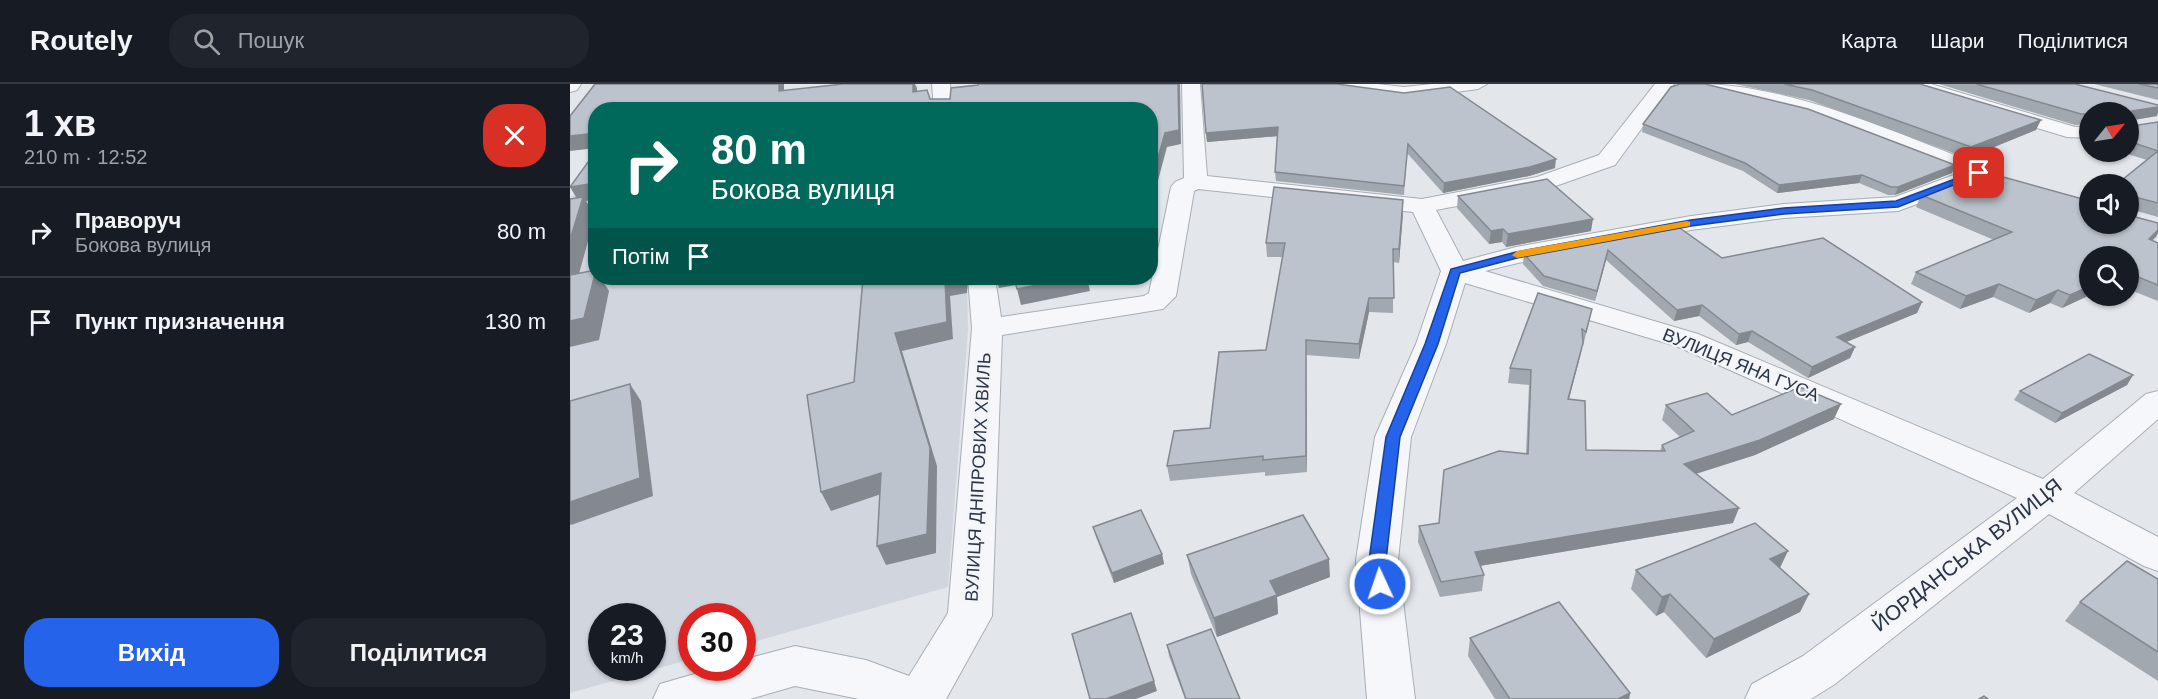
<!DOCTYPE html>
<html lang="uk">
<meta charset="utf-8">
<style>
:root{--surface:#171b24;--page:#20242c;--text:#f1f3f6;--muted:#9ea1a6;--line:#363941;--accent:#2563eb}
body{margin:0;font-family:Helvetica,sans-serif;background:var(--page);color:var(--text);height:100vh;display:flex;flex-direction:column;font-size:22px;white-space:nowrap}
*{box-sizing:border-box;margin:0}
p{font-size:20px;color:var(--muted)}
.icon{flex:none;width:33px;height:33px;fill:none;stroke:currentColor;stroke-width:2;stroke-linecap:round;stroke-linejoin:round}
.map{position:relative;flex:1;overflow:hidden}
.details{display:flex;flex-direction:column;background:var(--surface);width:570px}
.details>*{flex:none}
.hud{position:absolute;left:18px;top:18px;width:570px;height:183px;border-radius:24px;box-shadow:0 2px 4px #0004;background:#00695c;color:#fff;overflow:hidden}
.needle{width:39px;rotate:60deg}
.buttons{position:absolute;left:1509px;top:18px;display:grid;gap:12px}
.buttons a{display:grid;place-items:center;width:60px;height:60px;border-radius:50%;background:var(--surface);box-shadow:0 2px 4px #0004;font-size:30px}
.speed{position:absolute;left:18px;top:519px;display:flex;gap:12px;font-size:30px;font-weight:700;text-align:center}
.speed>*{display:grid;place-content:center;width:78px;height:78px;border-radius:50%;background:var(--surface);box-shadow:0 2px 4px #0004;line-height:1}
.speed small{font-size:15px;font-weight:400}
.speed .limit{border:9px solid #d22;background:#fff;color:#111}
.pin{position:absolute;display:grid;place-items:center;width:51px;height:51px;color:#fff;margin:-26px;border-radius:12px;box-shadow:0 3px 9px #0006}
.me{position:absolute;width:66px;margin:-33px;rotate:357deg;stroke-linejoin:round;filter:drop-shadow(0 0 4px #0008)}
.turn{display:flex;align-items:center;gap:21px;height:126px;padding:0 24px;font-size:27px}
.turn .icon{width:78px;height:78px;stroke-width:2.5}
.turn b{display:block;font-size:42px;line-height:51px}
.then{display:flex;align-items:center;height:57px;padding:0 24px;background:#0003;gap:12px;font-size:22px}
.round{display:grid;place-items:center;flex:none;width:63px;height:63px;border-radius:24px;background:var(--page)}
.head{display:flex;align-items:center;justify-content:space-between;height:102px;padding:0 24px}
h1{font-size:36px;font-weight:600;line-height:45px}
.action{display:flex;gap:12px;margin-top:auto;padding:12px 24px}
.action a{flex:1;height:69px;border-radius:24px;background:var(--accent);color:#fff;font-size:24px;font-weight:600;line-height:69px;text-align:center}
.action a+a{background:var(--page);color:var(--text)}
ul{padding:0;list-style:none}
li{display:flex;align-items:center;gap:18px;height:90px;padding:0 24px;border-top:2px solid var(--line)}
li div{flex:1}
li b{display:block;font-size:22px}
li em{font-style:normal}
header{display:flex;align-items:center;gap:36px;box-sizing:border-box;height:84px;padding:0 30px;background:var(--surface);border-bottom:2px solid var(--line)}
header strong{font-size:28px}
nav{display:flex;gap:33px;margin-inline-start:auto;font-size:21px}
.search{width:420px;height:54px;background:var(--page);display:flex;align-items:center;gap:15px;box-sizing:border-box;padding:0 21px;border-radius:24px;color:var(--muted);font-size:22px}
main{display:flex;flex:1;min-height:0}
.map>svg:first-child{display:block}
</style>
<header>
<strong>Routely</strong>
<div class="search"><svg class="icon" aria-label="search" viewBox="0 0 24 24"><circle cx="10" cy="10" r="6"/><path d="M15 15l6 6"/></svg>Пошук</div>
<nav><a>Карта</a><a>Шари</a><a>Поділитися</a></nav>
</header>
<main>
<section class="details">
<div class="head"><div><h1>1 хв</h1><p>210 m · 12:52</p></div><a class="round" style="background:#d93025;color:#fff"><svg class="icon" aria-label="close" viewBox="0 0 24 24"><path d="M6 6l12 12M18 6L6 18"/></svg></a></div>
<ul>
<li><svg class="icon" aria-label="right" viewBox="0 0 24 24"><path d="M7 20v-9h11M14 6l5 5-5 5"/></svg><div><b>Праворуч</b><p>Бокова вулиця</p></div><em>80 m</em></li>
<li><svg class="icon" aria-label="arrive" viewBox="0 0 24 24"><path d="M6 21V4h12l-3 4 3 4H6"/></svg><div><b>Пункт призначення</b></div><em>130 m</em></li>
</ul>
<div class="action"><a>Вихід</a><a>Поділитися</a></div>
</section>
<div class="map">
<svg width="1588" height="615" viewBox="0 0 1588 615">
<rect width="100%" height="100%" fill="#e3e7ec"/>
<path fill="#d1d6de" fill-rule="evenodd" d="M25,96L26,194H397L398,246L378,503L173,561L172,532H122L121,575L0,609V114ZM32,532H82V584H32Z"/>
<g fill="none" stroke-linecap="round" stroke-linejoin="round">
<g stroke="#a7aeb7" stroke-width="2">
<g id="minor">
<path d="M0,0H11L7,6L0,8Z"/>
<path d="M362,0H380L384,26H364Z"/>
<path d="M612,0H630L637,92L852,115L967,93L1029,71L1085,0H1104L1045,81L980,104L866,126L893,177L946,163L1121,132L1214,120L1325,113L1389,89L1236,30L1131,4L1128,0C1224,0 1335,53 1425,87L1428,92L1425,97H1409L1328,127L1214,134L1121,146L948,179L915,187L1128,250L1473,395L1576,310L1588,307V335L1504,409L1588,453V487L1574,482L1479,430L1265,600L1241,615H1175L1182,600L1233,572L1447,414L1106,262L895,199L876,260L841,353L828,476L845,615H797L786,476L805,353L846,260L871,187L843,128L628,105L624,107L606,212L593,225L432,251L422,532L376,615H289L225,602L180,615H83L90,600L145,584H172V576L225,562L296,576L339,592L378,529L402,244L398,194H425L431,233L574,212L579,209L601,103L605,98L614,94Z"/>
<path d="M753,0H807L834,3L862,0H917L908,5L834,15L762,5Z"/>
<path d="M1332,0H1361L1505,43L1520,42V54L1497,53L1335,4Z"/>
</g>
</g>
<use href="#minor" fill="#f6f7fa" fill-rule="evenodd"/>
</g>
<g fill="#a2a8af">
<path d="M632,0L985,84L959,92L873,109L837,69L834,111L706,97L705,88L708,52L637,58Z"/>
<path d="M1165,0H1350L1466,46L1397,74L1239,16Z"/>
<path d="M1369,0H1505L1587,32L1562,36V42L1588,38V133L1563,126L1560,131L1588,139V149L1582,156L1588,159V217L1558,205V172H1520V211L1492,224L1480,219L1459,229L1423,213L1390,225L1341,200L1346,188L1424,156L1346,123L1351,111L1558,140V100L1577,76L1551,68H1558V28H1520V40L1505,41Z"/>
<path d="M1524,0H1588V16Z"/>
<path d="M1073,40L1382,89L1325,111H1318L1289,99L1207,109L1173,87L1072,48Z"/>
<path d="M888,112L1021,147L936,163L932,158L919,160L887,124Z"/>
<path d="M833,129L829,179L823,178V229L799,228L789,275L736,271L737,388L695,392V388L600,397L597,382L640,344L696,266L713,173H697L696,159Z"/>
<path d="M1107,142L1152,174L1352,218L1347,229L1276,258L1285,263L1280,274L1238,294L1178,258L1166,261L1129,232L1104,237L1036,176L1025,217L973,202L953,180L954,170Z"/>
<path d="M1022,225L1019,238L1013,262L1012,261L999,315L1016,366L1090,367L1092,361L1110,353L1092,336L1096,321L1162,331L1264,335L1185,371L1126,390L1163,439L910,482L914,491L912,507L870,513L848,458L849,442L869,439L956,369L959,301L938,299L940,284Z"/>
<path d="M1563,291L1557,301L1485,339L1444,316L1450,307Z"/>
<path d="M523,443L592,470L594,480L544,499L526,453Z"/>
<path d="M617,471L760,493L707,513L708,530L647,553L621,490Z"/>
<path d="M1210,484L1239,510L1230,528L1136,574L1094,528L1086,532L1061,505L1066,486Z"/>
<path d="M1588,495V597L1495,537L1510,518Z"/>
<path d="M900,554L1060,609L1059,615H925L898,572Z"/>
<path d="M597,561L670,615H615L599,572Z"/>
</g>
<g fill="#84888f">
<path d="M209,0H214V20L209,7Z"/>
<path d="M343,0H345L347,4V21L343,8Z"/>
<path d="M608,0H610L611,60L597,63L580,126V102Z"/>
<path d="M1588,23V29L1587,32L1558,37L1562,27Z"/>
<path d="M1471,36L1466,46L1397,74L1401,63Z"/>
<path d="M708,43L709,52L637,58L636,49Z"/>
<path d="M26,49V64L0,67V52Z"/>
<path d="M986,75L985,84L959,92L873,109L874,99Z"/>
<path d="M1385,81L1382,89L1325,111L1328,103Z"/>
<path d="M1292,91L1289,99L1207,109L1209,101Z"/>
<path d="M26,99V115L16,117L25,132L2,215L0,212V156L9,118L0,103Z"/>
<path d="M833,116V129L829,179V165Z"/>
<path d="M1023,135L1021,147L936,163L938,150Z"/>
<path d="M933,145L932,158L919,160L921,147Z"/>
<path d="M1588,146V149L1586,153L1571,167L1579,155Z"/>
<path d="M1038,166L1036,176L1025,217L1027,207Z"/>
<path d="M26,189V194H31L39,207L29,256L0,263V237Z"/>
<path d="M180,194H206L182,198Z"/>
<path d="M386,194H398L397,209L380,212L383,255L332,267L367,382L366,469L316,481L307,462L325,249L375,195Z"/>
<path d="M426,194H444L446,201L429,204Z"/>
<path d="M503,194H517L520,207L451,221L447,205Z"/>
<path d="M1429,200L1423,213L1390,225L1396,212Z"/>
<path d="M1520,202V211L1492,224L1500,211Z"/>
<path d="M1488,206L1480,219L1459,229L1466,216Z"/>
<path d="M799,214V228L789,275V260Z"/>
<path d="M1352,218L1347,229L1262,264L1267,253Z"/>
<path d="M1132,221L1129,232L1104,237L1107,226Z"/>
<path d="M1182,247L1178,258L1166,261L1169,250Z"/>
<path d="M736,256V271L737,388L736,372Z"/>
<path d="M1013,259L1010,273L995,330L998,315Z"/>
<path d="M1285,263L1280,274L1238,294L1242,283Z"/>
<path d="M1563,291L1557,301L1485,339L1492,329Z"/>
<path d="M60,300L71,317L83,412L1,441L0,440V418Z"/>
<path d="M1271,320L1264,335L1185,371L1109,395L1114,380Z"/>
<path d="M311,389L320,407L261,427L251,408Z"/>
<path d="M1169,424L1163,439L903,483L905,468Z"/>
<path d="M1218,467L1209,486L1200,475Z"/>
<path d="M592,470L594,480L544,499L542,489Z"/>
<path d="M759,475L760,493L707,513L708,530L647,553L644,534L700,497Z"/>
<path d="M1100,510L1094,528L1086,532L1092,513Z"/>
<path d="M1239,510L1230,528L1136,574L1144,555Z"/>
<path d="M584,597L587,607L566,615H536Z"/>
<path d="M1060,609L1059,615H1048Z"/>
</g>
<g fill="#bcc3cc" stroke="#84888f" stroke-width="1.5">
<path d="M25,0H209V7L273,0H343V8L357,6L360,15H380L381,4L408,1V0H608L609,46L595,49L580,102V26H26V49L0,52V32Z"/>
<path d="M632,0H767L834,9L880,3L986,75L960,83L874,99L838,60L834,102L705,88L708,43L636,49Z"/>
<path d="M1110,0H1135L1238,25L1385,81L1328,103H1321L1292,91L1209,101L1175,79L1073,40L1101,3Z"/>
<path d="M1214,0H1350L1471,36L1401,63L1242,6Z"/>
<path d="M1406,0H1505L1588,21V23L1562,27V42L1588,38V67L1558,57V28H1520V30H1511Z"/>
<path d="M1569,0H1588V4Z"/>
<path d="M26,67V99L0,103Z"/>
<path d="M1588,67V119L1565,113L1563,115V126H1558V100H1547Z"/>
<path d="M1415,88L1520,117V140H1558V131L1588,139V146L1579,155L1588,159V201L1558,189V172H1520V202L1500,211L1488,206L1466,216L1429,200L1396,212L1346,188L1442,148L1351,111Z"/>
<path d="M977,95L1023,135L938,150L933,145L921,147L888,112Z"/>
<path d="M704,103L833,116L829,165H823L824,214H799L789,260L736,256V372L693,376V372L597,382L604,347L640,344L649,268L696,266L715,159H696Z"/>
<path d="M13,113L0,156V115Z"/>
<path d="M1107,142L1152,174L1253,154L1352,218L1267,253L1285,263L1242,283L1182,247L1169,250L1132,221L1107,226L1038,166L1027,207L974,192L954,170Z"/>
<path d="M26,186L14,234L0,237V191Z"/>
<path d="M293,194H386L375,195L377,238L325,249L360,364L357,450L307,462L311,389L251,408L237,311L284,298Z"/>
<path d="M444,194H503L447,205Z"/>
<path d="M968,209L1022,225L1016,248L1012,245L1013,259L998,315L1015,317L1016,366L1095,367L1092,361L1124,347L1096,321L1137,309L1162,331L1230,303L1271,320L1190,356L1114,380L1169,424L905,468L914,491L871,498L849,442L869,439L874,386L929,367L958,370L961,286L940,284Z"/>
<path d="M1519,270L1563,291L1492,329L1450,307Z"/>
<path d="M60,300L70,394L0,418V317Z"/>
<path d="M571,426L592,470L542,489L523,443Z"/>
<path d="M733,431L759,475L700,497L707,511L644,534L617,471Z"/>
<path d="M1185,439L1218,467L1200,475L1239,510L1144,555L1100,510L1092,513L1066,486Z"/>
<path d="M1557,477L1588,495V568L1510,518Z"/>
<path d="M989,518L1060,609L1048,615H940L900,554Z"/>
<path d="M561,529L584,597L536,615H520L502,550Z"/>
<path d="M641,545L670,615H616L597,561Z"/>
<path d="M1414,612L1418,615H1409Z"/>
</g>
<path fill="#2563eb" stroke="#184099" stroke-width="1.5" d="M1406,87L1414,89L1328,123L1214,130L1121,142L947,174L890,189L868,260L830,353L816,476L818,500L816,504H804L799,476L816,353L855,260L881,185L946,168L1121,136L1214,124L1326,117Z"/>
<path fill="#f59e0b" d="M1117,137L1120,138V142L947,174L942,171L947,167Z"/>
<g text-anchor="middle" stroke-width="4.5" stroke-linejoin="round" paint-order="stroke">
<g font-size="18" fill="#293446" stroke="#f3f5f9">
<text transform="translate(1171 281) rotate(22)" y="6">ВУЛИЦЯ ЯНА ГУСА</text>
<text transform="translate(408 393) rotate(-87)" y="6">ВУЛИЦЯ ДНІПРОВИХ ХВИЛЬ</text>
</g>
<g font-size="21" fill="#293446" stroke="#f3f5f9">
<text transform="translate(1397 471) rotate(-38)" y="7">ЙОРДАНСЬКА ВУЛИЦЯ</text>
</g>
</g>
</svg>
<div class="buttons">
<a><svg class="needle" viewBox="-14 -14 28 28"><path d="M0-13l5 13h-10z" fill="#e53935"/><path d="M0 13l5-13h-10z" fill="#9ea1a6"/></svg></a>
<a><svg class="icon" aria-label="sound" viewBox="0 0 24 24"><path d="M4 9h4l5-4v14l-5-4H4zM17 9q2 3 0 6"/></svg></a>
<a><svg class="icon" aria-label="search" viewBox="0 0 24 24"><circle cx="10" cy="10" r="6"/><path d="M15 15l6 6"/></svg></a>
</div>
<div class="speed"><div>23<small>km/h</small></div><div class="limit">30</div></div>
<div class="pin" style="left:1409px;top:89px;background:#d93025"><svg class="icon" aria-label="arrive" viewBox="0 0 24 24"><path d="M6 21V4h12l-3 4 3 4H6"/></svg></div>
<svg class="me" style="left:810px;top:500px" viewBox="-20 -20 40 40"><circle r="17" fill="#2563eb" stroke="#fff" stroke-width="3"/><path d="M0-11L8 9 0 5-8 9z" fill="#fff"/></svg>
<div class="hud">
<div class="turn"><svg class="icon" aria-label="right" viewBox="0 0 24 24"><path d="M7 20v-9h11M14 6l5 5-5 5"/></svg><div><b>80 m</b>Бокова вулиця</div></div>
<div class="then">Потім<svg class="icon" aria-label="arrive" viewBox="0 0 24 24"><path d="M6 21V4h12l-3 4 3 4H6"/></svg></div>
</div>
</div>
</main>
